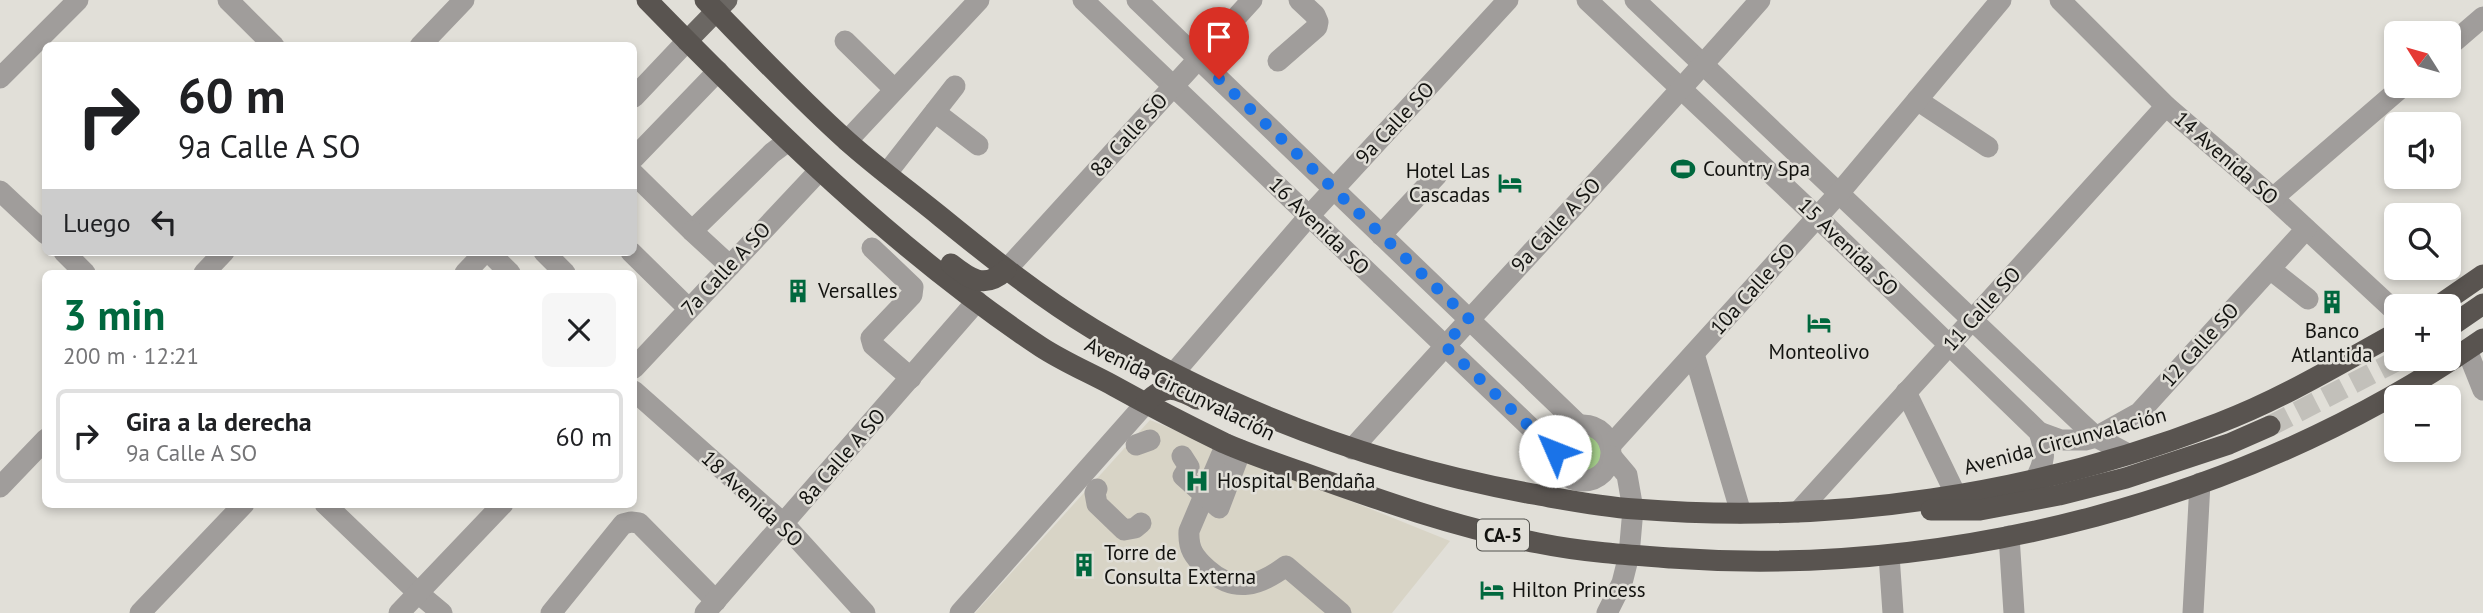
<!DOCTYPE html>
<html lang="es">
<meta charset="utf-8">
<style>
:root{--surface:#fff;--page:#f6f6f6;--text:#202124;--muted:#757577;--line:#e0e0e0;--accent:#00683e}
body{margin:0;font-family:"PT Sans",sans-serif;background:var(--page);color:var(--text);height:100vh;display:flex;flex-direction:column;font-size:26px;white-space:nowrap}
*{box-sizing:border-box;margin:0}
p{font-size:23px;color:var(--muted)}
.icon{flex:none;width:38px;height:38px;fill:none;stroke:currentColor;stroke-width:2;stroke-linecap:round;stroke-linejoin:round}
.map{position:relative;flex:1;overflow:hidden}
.side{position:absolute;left:42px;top:270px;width:595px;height:238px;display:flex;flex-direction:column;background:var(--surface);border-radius:10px;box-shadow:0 4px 10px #0003}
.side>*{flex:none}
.top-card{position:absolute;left:42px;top:42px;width:595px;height:214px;border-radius:10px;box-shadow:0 4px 10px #0003;background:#fff;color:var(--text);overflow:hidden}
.needle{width:46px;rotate:307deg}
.tools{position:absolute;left:2384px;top:21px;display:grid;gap:14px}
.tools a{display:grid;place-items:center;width:77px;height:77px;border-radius:10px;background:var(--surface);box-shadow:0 4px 10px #0003;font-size:35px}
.pin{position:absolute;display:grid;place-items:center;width:60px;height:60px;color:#fff;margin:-72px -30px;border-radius:50% 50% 50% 0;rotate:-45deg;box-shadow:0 0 7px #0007}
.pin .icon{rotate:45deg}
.me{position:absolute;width:77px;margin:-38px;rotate:314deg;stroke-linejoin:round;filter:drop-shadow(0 0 5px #0008)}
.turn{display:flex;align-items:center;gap:24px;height:147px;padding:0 21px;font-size:32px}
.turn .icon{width:91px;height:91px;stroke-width:2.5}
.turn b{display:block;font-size:49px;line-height:60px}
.then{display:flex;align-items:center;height:66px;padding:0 21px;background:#0003;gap:14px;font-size:26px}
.round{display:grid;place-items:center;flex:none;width:74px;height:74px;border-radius:10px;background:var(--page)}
.head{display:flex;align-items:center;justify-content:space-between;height:119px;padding:0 21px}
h1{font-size:42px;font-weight:700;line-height:52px;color:var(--accent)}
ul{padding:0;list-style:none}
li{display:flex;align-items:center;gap:21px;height:94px;margin:0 14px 10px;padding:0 7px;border:4px solid var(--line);border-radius:10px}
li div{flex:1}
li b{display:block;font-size:26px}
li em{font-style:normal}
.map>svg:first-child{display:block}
</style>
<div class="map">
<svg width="2483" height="613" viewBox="0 0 2483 613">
<rect width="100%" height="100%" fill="#e1dfd8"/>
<path fill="#d8d4c6" d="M1150,420L1450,541L1392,613H975Z"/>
<circle fill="#a8d28d" cx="1583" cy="452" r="20"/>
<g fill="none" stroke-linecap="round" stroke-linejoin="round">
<path stroke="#c2c0ba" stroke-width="21" stroke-dasharray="21 10" stroke-linecap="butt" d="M2270,426L2400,359"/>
<g stroke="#a09d9b" stroke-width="21">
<path d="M228,0L274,46"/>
<path d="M1083,0L1555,451"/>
<path d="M1137,0L1579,425"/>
<path d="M1587,0L1818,218L2039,432C2046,453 2045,461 2035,480"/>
<path d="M1635,0L2081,423L2096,437L2128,454"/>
<path d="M2060,0L2166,106L2273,198L2396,312"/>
<path d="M845,41L894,89"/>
<path d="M420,46L464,0"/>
<path d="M2448,47L2483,17"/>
<path d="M1278,61L1317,27L1318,22L1315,15L1299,0"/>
<path d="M0,78L78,0"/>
<path d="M634,97L687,41"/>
<path d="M1917,100L1988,147"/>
<path d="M935,112L978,145"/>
<path d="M847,141L979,0"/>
<path d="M634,158L718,71"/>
<path d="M887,173L955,86"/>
<path d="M634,174L692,231L772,153L788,141"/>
<path d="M0,191L46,234"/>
<path d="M2273,198L2403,86"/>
<path d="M692,231L730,266"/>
<path d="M1381,235L1437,175"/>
<path d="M872,248L913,287L912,295L871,338L873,345L911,378"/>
<path d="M64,252L85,273"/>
<path d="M489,252L510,273"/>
<path d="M544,252L565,273"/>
<path d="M631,252L689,309"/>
<path d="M2270,269L2308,299"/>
<path d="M1006,270L1252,0"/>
<path d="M204,273L224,252"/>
<path d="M465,273L485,252"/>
<path d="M2467,350L2483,390"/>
<path d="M1694,354L1741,513"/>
<path d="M634,368L819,171"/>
<path d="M1173,374L1309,216L1508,0"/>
<path d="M634,391L784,524L865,613"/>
<path d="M1906,392L1956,495"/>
<circle cx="1583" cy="453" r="28"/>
<path d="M2039,432L2061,440H2085L2096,437L2139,413L2306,229"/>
<path d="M1226,444L1189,531C1188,549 1194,557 1207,569C1235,594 1259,586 1286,566L1341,613"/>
<path d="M1136,445L1150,440"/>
<path d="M1610,446L1840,192L2001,0"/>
<path d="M1352,449C1487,298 1627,152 1760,0"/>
<path d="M1182,456L1189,467L1183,476L1219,508L1241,450"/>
<path d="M0,487L46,439"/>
<path d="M1097,489L1095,493L1097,504L1124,530L1135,528L1141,523"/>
<path d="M325,504L418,593L442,613"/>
<path d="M1798,512L2166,106"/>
<path d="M2009,536L2014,613"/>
<path d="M1889,555L1893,613"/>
<path d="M140,613L244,504"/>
<path d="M399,613L503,504"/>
<path d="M551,613L623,524L631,522L639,523L716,601"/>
<path d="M705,613L977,301"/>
<path d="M960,613L1146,403"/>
<path d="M1607,613L1622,583L1629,555L1633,509L1627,475L1611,456"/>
<path d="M2193,613L2200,483"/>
</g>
<path stroke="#6b6763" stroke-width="21" d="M687,41L727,0"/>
<g stroke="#595450" stroke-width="21">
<path d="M647,0C769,125 895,250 1041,347C1064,362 1090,373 1114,386C1150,406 1187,425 1224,443C1249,454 1276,463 1301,472C1379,500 1457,528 1538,543C1582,552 1627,555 1671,558C1952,578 2251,500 2483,339"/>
<path d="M705,0C751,47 797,96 846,140C876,167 909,191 941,217C990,257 1039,296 1093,329C1228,410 1378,466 1533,494C1567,500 1601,507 1635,509C1833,525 2034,495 2219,423C2280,400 2338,365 2396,333"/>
<path d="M951,264C970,279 985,290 1006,270"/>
<path d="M2438,306L2483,275"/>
<path d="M2448,328L2483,304"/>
<path d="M1146,403C1165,383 1175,388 1197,399"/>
<path d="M1931,510H1980L2059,495L2126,478L2229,444L2270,426"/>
</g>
</g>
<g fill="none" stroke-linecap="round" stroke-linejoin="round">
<path stroke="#1a73e8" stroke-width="12" stroke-dasharray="0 21.6" d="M1219,79L1469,319L1444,345L1555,451"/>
</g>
<defs>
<g id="stadium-bare" transform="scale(1.89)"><path d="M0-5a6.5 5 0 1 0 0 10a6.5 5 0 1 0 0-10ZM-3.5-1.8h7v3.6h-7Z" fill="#00683e" stroke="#e1dfd8" stroke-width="2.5" paint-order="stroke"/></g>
<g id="hotel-bare" transform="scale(1.89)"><path d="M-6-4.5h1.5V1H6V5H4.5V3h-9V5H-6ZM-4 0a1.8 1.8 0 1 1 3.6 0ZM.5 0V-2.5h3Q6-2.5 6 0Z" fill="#00683e" stroke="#e1dfd8" stroke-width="2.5" paint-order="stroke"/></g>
<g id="building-bare" transform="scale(1.89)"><path d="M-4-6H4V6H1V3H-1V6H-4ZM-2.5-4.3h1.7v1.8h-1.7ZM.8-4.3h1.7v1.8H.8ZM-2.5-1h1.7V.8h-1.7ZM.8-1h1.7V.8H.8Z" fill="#00683e" stroke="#e1dfd8" stroke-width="2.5" paint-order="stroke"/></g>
<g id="hospital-bare" transform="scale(1.89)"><path d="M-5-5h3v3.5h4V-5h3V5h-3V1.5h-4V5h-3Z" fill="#00683e" stroke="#e1dfd8" stroke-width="2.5" paint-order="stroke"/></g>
</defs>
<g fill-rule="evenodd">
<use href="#stadium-bare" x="1683" y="169"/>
<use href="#hotel-bare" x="1510" y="183"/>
<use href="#building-bare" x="798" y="291"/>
<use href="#building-bare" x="2332" y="302"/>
<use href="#hotel-bare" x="1819" y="323"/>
<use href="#hospital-bare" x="1197" y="481"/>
<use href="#building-bare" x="1084" y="565"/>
<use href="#hotel-bare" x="1492" y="590"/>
</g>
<g text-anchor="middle" stroke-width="5" stroke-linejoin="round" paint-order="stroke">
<rect fill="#e1dfd8" stroke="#51504c" stroke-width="2" x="1477" y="519.5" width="52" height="31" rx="5"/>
<g font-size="19" font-weight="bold" fill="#131310">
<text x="1503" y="542">CA-5</text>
</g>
<g font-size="21" fill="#131310" stroke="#e1dfd8">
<text transform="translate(1395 123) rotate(-47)" y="7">9a Calle SO</text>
<text transform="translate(1129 135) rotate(-48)" y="7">8a Calle SO</text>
<text transform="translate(2226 158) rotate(41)" y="7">14 Avenida SO</text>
<text transform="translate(1556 225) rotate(-47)" y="7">9a Calle A SO</text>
<text transform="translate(1319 226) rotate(44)" y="7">16 Avenida SO</text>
<text transform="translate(1848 247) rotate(44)" y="7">15 Avenida SO</text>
<text transform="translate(726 269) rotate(-47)" y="7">7a Calle A SO</text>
<text transform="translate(1753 289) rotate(-48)" y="7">10a Calle SO</text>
<text transform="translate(1982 309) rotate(-48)" y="7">11 Calle SO</text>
<text transform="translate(2200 345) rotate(-48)" y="7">12 Calle SO</text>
<text transform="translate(1180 389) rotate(26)" y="7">Avenida Circunvalación</text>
<text transform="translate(2065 441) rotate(-15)" y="7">Avenida Circunvalación</text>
<text transform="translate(842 457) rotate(-49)" y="7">8a Calle A SO</text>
<text transform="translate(752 499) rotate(43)" y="7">18 Avenida SO</text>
</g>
<g font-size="21" fill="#131310" stroke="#e1dfd8" text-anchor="start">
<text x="1703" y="176">Country Spa</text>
<text x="1490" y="178" text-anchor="end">Hotel Las<tspan x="1490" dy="24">Cascadas</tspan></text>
<text x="818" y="298">Versalles</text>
<text x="2332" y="338" text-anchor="middle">Banco<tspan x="2332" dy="24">Atlantida</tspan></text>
<text x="1819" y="359" text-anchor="middle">Monteolivo</text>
<text x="1217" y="488">Hospital Bendaña</text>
<text x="1104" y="560">Torre de<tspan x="1104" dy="24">Consulta Externa</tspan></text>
<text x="1512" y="597">Hilton Princess</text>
</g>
</g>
</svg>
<div class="tools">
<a><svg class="needle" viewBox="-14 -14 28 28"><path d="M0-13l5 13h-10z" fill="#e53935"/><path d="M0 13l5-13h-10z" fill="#757577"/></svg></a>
<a><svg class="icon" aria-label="sound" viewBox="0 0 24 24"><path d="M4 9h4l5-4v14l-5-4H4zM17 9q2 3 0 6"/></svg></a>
<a><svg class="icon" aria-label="search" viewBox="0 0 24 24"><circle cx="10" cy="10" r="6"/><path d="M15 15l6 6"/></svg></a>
<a>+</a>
<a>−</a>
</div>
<div class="pin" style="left:1219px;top:79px;background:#d93025"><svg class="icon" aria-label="arrive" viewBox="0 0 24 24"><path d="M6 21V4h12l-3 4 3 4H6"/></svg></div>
<svg class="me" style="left:1555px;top:451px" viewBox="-20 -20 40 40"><circle r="19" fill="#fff"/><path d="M0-13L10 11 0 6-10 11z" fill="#1a73e8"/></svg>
<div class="top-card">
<div class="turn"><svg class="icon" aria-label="right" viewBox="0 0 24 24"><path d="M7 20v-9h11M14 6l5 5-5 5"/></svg><div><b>60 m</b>9a Calle A SO</div></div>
<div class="then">Luego<svg class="icon" aria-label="left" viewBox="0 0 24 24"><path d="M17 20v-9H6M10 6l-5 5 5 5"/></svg></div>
</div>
<section class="side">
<div class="head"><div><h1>3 min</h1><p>200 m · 12:21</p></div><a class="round"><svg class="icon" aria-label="close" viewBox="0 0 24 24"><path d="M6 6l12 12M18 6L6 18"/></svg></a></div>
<ul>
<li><svg class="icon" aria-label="right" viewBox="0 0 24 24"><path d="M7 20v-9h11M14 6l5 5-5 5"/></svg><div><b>Gira a la derecha</b><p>9a Calle A SO</p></div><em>60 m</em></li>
</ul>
</section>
</div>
